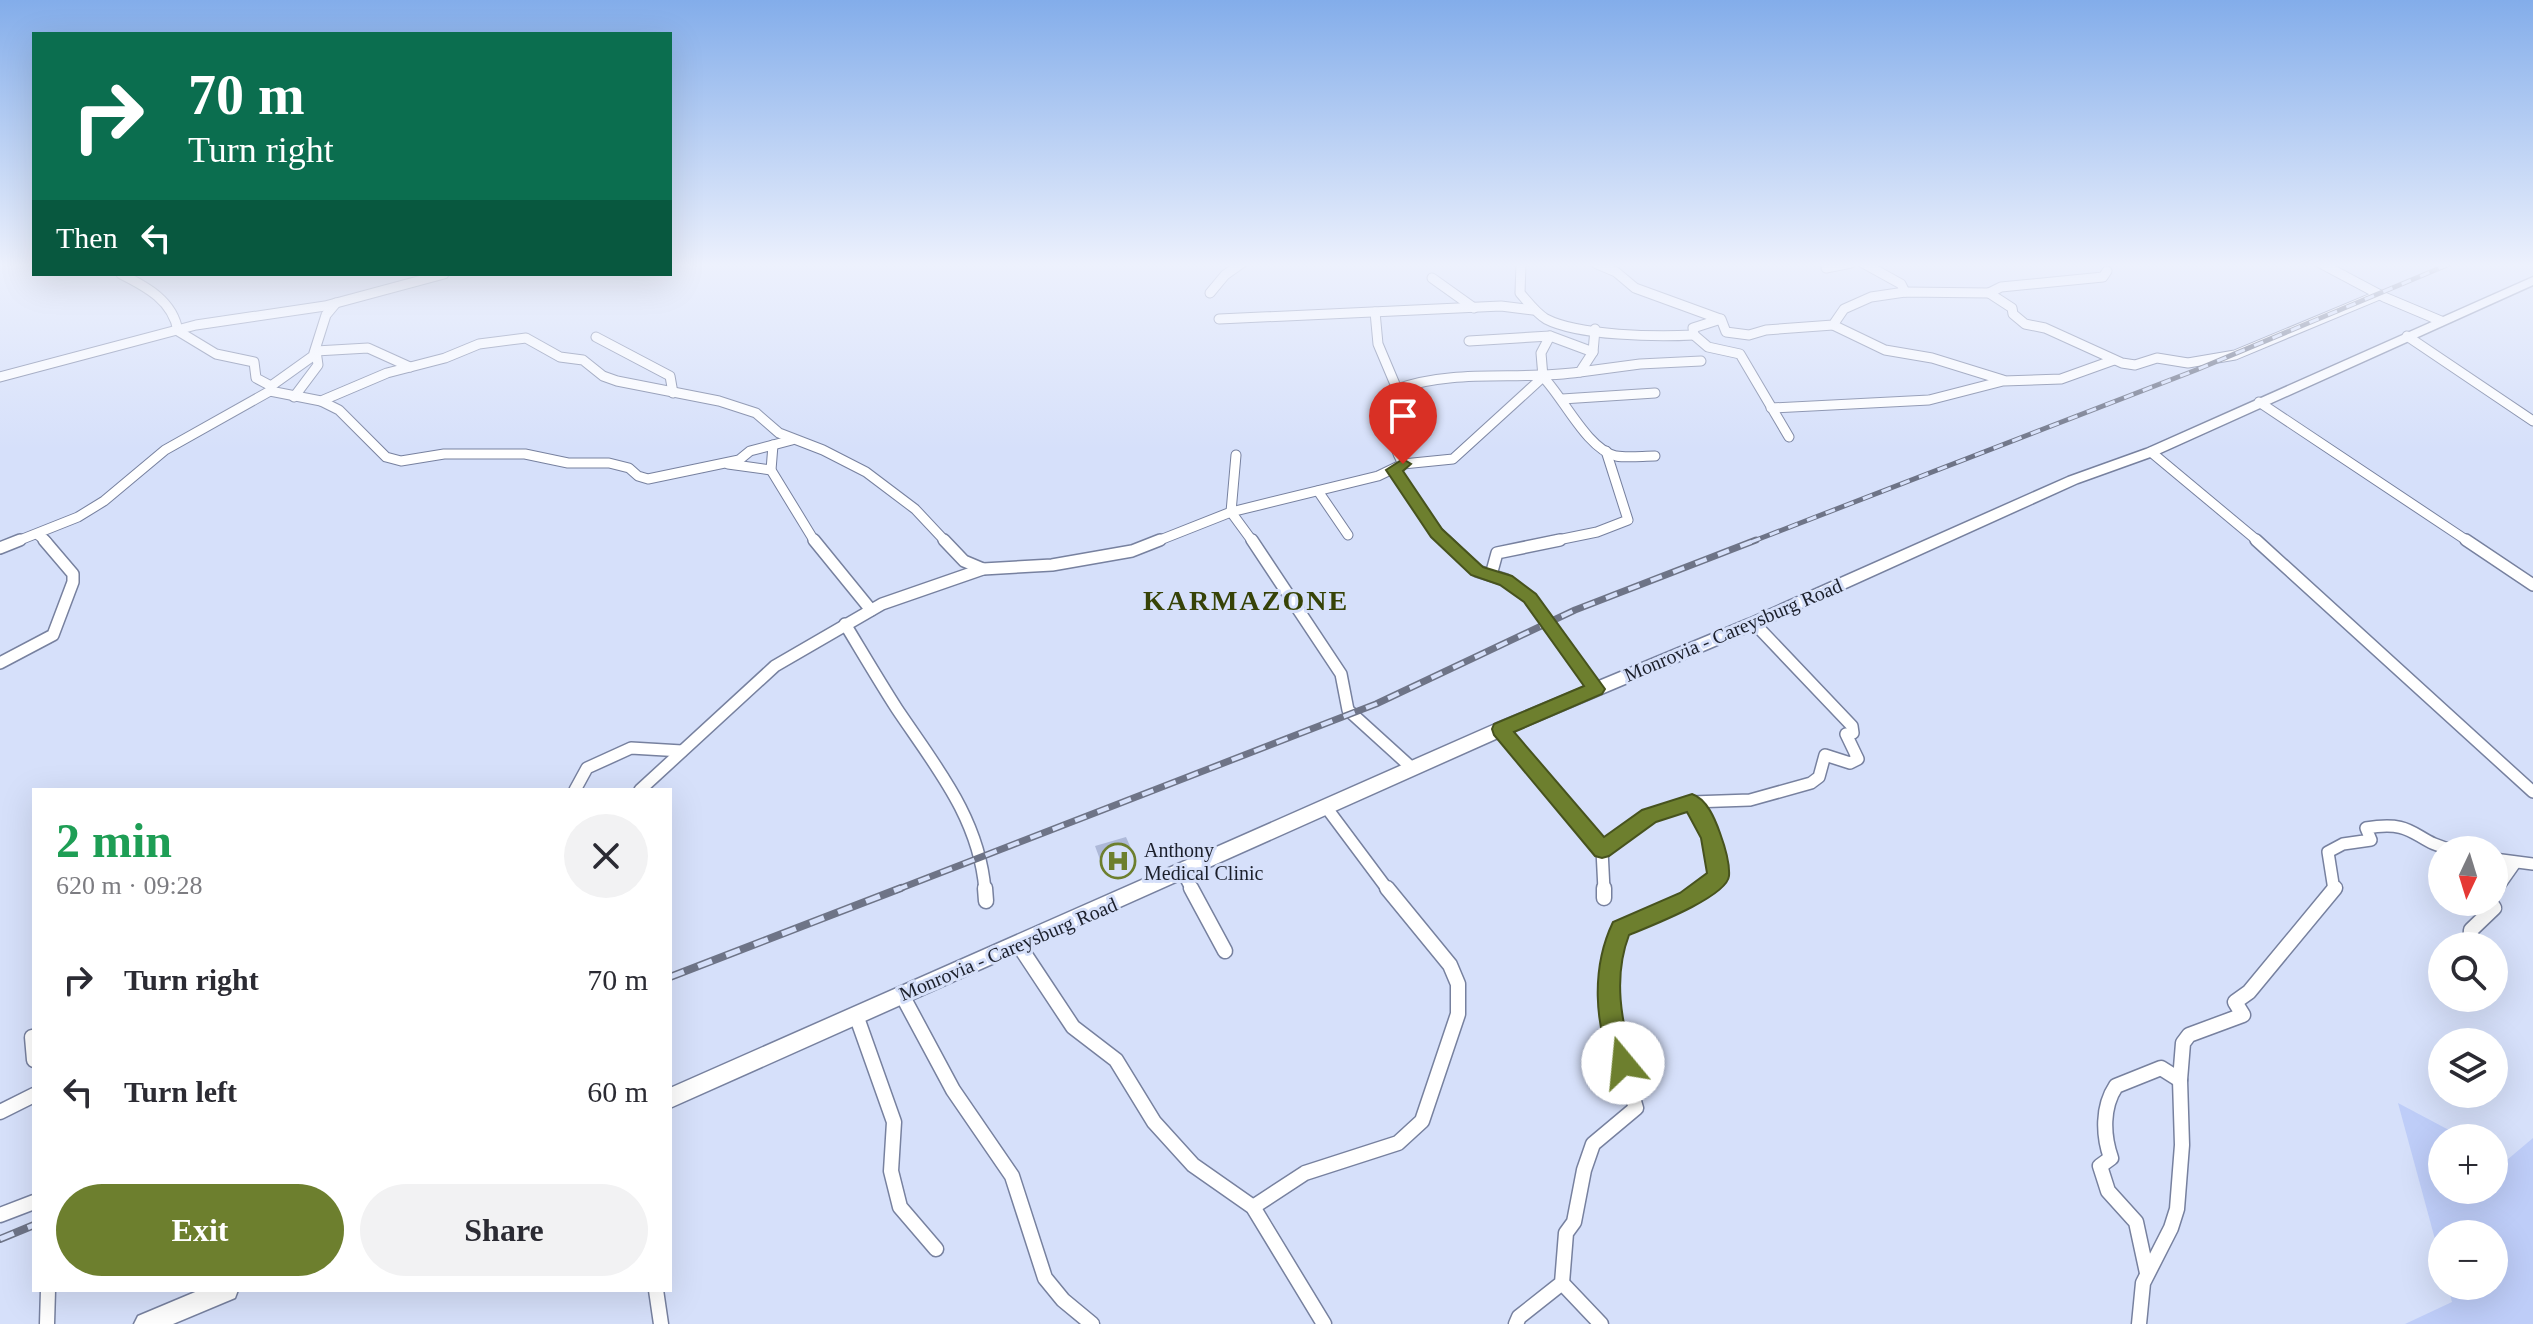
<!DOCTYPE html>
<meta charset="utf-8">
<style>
:root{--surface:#fff;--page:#f2f2f3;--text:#2b2b33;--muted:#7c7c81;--accent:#6d7f2e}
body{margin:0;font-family:"Times New Roman",serif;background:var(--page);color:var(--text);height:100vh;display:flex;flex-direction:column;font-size:30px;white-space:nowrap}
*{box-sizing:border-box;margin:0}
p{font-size:26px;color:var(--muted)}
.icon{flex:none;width:44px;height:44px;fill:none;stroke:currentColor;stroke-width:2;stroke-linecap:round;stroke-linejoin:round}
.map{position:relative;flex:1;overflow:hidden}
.details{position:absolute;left:32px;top:788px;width:640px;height:504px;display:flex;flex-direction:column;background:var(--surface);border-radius:0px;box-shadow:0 8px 32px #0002}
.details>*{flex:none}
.guide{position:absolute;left:32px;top:32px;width:640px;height:244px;border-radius:0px;box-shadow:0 8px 32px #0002;background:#0b6e4f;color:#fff;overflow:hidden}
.needle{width:52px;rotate:184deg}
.buttons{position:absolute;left:2428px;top:836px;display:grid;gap:16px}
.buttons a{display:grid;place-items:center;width:80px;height:80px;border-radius:50%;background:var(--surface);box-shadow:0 8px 32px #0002;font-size:40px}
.pin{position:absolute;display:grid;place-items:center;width:68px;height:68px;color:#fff;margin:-82px -34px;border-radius:50% 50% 50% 0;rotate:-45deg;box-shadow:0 0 8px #0007}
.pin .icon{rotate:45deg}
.me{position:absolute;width:88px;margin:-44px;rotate:343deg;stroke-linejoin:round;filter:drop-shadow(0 0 6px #0008)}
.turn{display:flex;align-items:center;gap:28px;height:168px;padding:0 24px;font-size:36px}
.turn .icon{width:104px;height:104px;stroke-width:2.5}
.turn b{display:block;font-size:56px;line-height:68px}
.then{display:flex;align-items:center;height:76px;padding:0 24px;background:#0003;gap:16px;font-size:30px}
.round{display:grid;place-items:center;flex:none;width:84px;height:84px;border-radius:42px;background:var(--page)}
.head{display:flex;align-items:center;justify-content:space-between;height:136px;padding:0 24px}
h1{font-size:48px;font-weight:800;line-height:60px;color:#1e9e55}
.primary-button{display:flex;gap:16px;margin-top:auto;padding:16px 24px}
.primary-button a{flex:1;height:92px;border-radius:48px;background:var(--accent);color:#fff;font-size:32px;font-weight:800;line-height:92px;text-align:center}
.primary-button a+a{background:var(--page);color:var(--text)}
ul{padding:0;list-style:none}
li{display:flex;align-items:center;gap:24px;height:112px;padding:0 24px}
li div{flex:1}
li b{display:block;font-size:30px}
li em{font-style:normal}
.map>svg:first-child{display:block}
</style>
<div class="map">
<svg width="2533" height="1324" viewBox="0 0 2533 1324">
<rect width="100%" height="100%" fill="#d6e0fa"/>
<path fill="#becdf8" d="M2398,1103L2464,1138H2442V1190H2494V1154L2507,1160L2533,1138V1324H2405L2452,1302L2448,1286H2494V1234H2442V1265Z"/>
<path fill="#aeb9d8" d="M1126,837L1133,853L1127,855L1133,869L1113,875L1108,863L1102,865L1095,846Z"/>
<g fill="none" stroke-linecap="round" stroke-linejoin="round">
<g stroke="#77819f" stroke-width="11">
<g id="street-far2">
<path d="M1521,263L1520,293C1528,302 1536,313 1546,319C1579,336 1657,337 1694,335L1693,328L1721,319L1726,332L1749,335L1766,330L1833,325L1844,309L1871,297L1905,292L1989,293L2012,308L2013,314L2025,324L2045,328L2122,363L2135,365L2157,358L2188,363L2235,355L2379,295"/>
<path d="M1595,263L1616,272L1635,288L1720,319"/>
<path d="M1863,263L1901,284L1905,292"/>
<path d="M2320,263L2384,297L2441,321"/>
<path d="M1826,268L1851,263"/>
<path d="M121,274C147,287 173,301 178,331L216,354L254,362L256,378L271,386"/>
<path d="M1432,278L1474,308"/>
<path d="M1210,293L1225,275L1242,263"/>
<path d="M1989,293L2001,287L2103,277L2107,271"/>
<path d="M1375,312L1378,344L1397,389"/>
<path d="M1219,319L1501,306L1533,310"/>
<path d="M1833,325L1885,350L1932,358L2003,380"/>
<path d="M1694,335L1708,347L1740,354L1789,437"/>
<path d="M2407,336L2533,421"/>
<path d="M596,337L670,376L673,393"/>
<path d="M1469,341L1550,336"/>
<path d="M1580,372L1640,364L1701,361"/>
<path d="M0,377L196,325L325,306L444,274"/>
<path d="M1543,377C1563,397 1587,449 1616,456C1628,458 1643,456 1655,456"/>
<path d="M270,391L321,401L387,373L445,358L479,344L526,338L560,357L583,360L603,376L617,381L719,401L756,413L779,433L823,450L866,472L915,509L946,542"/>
<path d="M294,397L318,365L316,351L368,348L410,367"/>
<path d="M1562,399L1655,393"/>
<path d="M321,401L339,410L386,457L401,461L444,454H525L568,463H609L629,468L638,476L648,479L739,460L750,451L792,440"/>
<path d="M2259,402L2469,542"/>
<path d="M1771,408L1929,400L2003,381L2061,379L2114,360"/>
<path d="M773,445L771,470L815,542"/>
<path d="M2151,452L2259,542"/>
<path d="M1236,455L1231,512L1253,542"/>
<path d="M728,464L771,470"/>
<path d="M1403,464C1388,437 1390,418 1397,389C1456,368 1519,381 1580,372L1593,352"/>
<path d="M1394,470L1420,510L1447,542"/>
<path d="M1318,491L1348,535"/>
<path d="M38,535L47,542"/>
<path d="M15,542L78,517L104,501L165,450L270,391L271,386L313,356L326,315L336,303"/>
<path d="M1155,542L1231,512L1378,476L1403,464L1453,459L1543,377L1541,353L1550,336L1593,352L1595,329"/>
<path d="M1548,542L1597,532L1628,520L1606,451"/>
</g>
</g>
<g stroke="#77819f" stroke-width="14">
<g id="street-far1">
<path d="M814,540L871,610"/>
<path d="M944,540L964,561L983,569"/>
<path d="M1252,540L1341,674L1348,710L1413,769"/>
<path d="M1445,540L1477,571L1506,580L1530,598L1596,689"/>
<path d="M2256,540L2533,792"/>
<path d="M2466,540L2533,585"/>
<path d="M0,548L20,540"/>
<path d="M1491,575L1497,553L1560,540"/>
<path d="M845,624C862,652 879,681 897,709C936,767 979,818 985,890"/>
<path d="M0,663L53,635L73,582V574L44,540"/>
<path d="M1501,729L1602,850"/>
<path d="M575,790L587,768L631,748L682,751"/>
<path d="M640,790L775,666L882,604L983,569L1052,565L1132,551L1160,540"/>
<path d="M1692,802L1710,838L1718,877L1701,890"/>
<path d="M1326,807L1388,890"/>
<path d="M2494,859L2533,864"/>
<path d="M1183,873L1192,890"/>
<path d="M1604,890L1602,850L1649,816L1676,806L1692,802L1750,800L1811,783L1819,777L1825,755L1850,763L1858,759L1846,734L1853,733L1852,726L1754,623"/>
<path d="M2334,890L2328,852L2343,844L2371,840L2366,828C2418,819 2412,842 2454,850"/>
<path d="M2496,890L2515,863"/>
</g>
</g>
<g stroke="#77819f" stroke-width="17">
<g id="street">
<path d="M985,888L986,901"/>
<path d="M1191,888L1225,951"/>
<path d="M1604,888V898"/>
<path d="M2494,892L2497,888"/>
<path d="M1018,944L1073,1027L1116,1060L1154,1122L1193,1165L1253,1207L1324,1324"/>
<path d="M2470,946L2471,930L2494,908L2490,902"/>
<path d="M902,995L953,1090L1012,1176L1045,1278L1063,1300L1092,1324"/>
<path d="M856,1015L894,1122L891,1171L900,1207L936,1249"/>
<path d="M32,1037L34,1060"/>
<path d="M0,1112L34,1095"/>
<path d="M1253,1207L1305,1173L1398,1143L1422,1121L1458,1014V984L1450,965L1387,888"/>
<path d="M0,1215L34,1202"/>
<path d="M2147,1273L2136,1222L2108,1191L2100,1166L2111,1158C2103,1135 2102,1107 2116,1086L2161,1068L2180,1080"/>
<path d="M1562,1283L1601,1324"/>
<path d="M656,1290L661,1324"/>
<path d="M47,1324L48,1290"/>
<path d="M1516,1324L1519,1317L1562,1283L1566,1233L1574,1222L1584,1170L1593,1144L1636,1108C1616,1044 1600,995 1620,929L1687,900L1704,888"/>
<path d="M2139,1324L2143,1283L2171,1228L2177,1209L2182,1145L2180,1080L2183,1043L2189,1035L2243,1015L2235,1002L2249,992L2335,888"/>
</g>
</g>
<g stroke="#77819f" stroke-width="3">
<g id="secondary">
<path d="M2533,277V285L2156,455L2078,483L1760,627L1507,734L670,1108V1088L1495,724L1748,619L2068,477L2146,449Z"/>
<path d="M200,1290H238L235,1298L173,1324H134L138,1316Z"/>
</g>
</g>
<use href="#street-far2" stroke="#fff" stroke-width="9"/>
<use href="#street-far1" stroke="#fff" stroke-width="11"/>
<use href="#street" stroke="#fff" stroke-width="14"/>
<use href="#secondary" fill="#fff" fill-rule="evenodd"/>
<g stroke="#6e7487" stroke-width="5">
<path id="rail-far2" d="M1751,542L2196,370L2452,263"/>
</g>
<g stroke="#6e7487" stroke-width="7">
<path id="rail-far1" d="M896,890L1376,704L1575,610L1756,540"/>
</g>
<g stroke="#6e7487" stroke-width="8">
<g id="rail">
<path d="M670,977L901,888"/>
<path d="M0,1239L34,1225"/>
</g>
</g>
<use href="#rail-far2" stroke="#d6e0fa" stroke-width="3" stroke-dasharray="10" stroke-linecap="butt"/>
<use href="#rail-far1" stroke="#d6e0fa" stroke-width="4" stroke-dasharray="12" stroke-linecap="butt"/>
<use href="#rail" stroke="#d6e0fa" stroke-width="5" stroke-dasharray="15" stroke-linecap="butt"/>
</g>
<linearGradient id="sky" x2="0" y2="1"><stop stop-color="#83adea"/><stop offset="0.59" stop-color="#edf1fd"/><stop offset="1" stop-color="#edf1fd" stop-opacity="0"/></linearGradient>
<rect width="2533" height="449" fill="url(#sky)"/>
<path fill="#6d7f2e" stroke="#47531e" stroke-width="2" d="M1403,459L1411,464L1403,471L1442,529L1483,567L1512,576L1536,594L1605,689L1602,694L1514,732L1604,837L1642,810L1692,794C1707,799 1715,819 1720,833C1724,844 1730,864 1729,876C1727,897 1648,927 1629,935C1613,977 1621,1022 1634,1063L1631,1071L1623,1074L1614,1071C1594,1024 1591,968 1613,922L1680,893L1707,873L1701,838L1687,812L1656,822L1609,856L1602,858L1595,856L1494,735L1492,729L1494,724L1584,686L1524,602L1500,585L1471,575L1431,537L1386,470Z"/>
<defs>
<g id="hospital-ring" transform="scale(1.8)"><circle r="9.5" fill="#d6e0fa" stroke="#6d7f2e" stroke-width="1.5"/><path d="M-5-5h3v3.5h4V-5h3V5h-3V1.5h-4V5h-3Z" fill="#6d7f2e"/></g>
</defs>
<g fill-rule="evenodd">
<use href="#hospital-ring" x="1118" y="861"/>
</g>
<g text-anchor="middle" stroke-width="6" stroke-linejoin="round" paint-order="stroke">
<g font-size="20" fill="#1b1f2b" stroke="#d6e0fa">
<text transform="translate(1733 630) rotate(-23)" y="7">Monrovia - Careysburg Road</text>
<text transform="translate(1008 949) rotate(-23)" y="7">Monrovia - Careysburg Road</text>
</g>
<g font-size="20" fill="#1b1f2b" stroke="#d6e0fa" text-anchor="start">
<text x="1144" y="857">Anthony<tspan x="1144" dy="23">Medical Clinic</tspan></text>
</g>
<g font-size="28" font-weight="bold" letter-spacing="2" fill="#374307" stroke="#d6e0fa">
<text x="1246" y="610">KARMAZONE</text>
</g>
</g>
</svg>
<div class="buttons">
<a><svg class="needle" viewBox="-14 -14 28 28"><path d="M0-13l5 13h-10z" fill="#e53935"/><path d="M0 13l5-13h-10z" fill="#7c7c81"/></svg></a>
<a><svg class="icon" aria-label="search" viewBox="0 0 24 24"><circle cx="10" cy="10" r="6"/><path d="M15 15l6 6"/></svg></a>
<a><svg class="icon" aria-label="layers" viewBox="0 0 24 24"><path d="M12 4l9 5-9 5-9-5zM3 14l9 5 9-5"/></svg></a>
<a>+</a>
<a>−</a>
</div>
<div class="pin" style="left:1403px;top:464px;background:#d93025"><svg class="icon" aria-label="arrive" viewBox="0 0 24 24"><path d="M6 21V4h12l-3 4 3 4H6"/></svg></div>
<svg class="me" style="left:1623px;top:1063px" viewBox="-20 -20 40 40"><circle r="19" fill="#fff"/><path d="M0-13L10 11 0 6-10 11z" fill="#6d7f2e"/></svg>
<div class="guide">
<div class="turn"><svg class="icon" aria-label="right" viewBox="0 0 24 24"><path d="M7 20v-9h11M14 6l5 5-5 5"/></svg><div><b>70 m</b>Turn right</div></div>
<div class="then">Then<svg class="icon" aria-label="left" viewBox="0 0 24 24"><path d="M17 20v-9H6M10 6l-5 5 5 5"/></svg></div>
</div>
<section class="details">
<div class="head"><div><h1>2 min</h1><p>620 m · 09:28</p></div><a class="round"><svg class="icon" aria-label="close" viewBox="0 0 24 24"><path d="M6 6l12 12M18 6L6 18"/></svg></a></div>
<ul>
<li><svg class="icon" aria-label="right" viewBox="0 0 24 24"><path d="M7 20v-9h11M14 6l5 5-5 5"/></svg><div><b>Turn right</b></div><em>70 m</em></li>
<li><svg class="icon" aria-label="left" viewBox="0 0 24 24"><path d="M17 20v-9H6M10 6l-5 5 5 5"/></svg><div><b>Turn left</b></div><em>60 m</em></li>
</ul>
<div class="primary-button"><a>Exit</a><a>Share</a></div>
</section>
</div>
